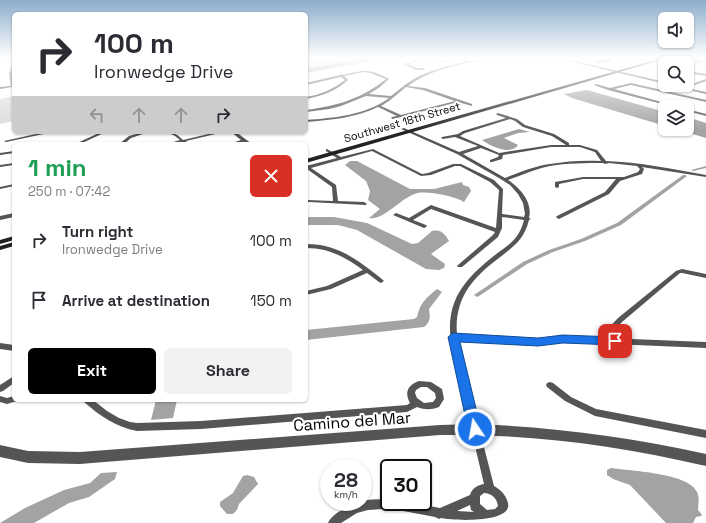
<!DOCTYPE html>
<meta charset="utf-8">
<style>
:root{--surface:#fff;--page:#f2f2f3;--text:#2b2b33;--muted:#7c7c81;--accent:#000}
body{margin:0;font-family:"Space Grotesk",sans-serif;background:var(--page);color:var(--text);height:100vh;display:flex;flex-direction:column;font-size:15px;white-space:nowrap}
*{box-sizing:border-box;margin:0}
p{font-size:13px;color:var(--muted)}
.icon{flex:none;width:22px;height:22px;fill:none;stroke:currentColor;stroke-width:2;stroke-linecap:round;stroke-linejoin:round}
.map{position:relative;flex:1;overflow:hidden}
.panel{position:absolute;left:12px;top:142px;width:296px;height:260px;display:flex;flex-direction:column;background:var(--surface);border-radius:6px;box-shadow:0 1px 3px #0004}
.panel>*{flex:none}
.top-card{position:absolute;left:12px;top:12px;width:296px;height:122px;border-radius:6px;box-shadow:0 1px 3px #0004;background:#fff;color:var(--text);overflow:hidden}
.controls{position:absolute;left:658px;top:12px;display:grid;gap:8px}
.controls a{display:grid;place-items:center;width:36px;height:36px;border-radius:6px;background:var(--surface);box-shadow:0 1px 3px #0004;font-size:20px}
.speed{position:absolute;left:320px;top:459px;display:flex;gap:8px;font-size:20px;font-weight:700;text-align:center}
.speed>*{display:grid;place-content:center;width:52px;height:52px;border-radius:50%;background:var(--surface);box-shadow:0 1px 3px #0004;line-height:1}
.speed small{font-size:10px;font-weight:400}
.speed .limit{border:2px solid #111;border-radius:6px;background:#fff;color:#111}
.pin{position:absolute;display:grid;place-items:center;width:34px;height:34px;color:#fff;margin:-17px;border-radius:8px;box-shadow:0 2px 6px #0006}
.me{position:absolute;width:44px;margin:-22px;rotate:348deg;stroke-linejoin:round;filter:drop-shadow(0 0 3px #0008)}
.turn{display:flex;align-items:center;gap:14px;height:84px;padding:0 16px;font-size:18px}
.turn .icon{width:52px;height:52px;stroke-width:2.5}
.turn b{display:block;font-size:28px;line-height:34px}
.lanes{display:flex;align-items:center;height:38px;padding:0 16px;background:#0003;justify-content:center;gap:20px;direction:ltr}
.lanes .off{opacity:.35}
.round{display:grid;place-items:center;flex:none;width:42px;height:42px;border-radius:6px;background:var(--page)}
.overview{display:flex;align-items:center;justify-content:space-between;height:68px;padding:0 16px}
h1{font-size:24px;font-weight:800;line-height:30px;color:#1e9e55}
.action{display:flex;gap:8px;margin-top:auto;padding:8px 16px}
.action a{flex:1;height:46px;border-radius:6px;background:var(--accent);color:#fff;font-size:16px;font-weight:800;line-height:46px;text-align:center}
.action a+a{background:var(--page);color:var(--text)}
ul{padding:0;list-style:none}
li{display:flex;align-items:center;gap:12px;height:60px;padding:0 16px}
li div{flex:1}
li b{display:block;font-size:15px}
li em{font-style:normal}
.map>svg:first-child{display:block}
</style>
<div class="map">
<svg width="706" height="523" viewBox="0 0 706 523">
<rect width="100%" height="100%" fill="#fff"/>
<g fill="#dcdcdc">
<path d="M306,58H365L306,69Z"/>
<path d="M14,96V121L0,124V99Z"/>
</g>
<g fill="#a3a3a3">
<path d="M365,58H388L306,73V69Z"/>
<path d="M587,90L665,112V126L572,98L564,94Z"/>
<path d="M687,117L706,123V138L676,129H687Z"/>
<path d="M519,129L530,132L518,133L504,138L518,145C511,156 490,146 482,140Z"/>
<path d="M350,161H357L410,189H434L462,182L463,185L469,187L471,191L464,202C454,196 429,191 418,193C402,196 384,221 369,218L380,209L368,200L370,191L366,181L345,165Z"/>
<path d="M306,217H334L367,223L412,244L418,243L432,231C441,229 445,234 449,241L431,254L445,264L444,268L439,270L426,269L357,230L338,225H306Z"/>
<path d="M437,289L442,292L429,309C430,316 431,322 424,327L306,340V330L414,319L417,317C420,303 426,298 437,289Z"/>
<path d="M156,400H177L173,418L151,420Z"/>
<path d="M611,468C630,471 689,473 697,492C700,498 698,504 698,510L702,515L701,516L696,517L693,523H666L630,485L613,479L607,475V470Z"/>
<path d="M117,472L115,479L89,497L69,503L34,523H0L25,508L64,490L90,483L101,473Z"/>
<path d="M247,475L254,477L258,484L239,504L237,510L233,514H227L220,506V502L233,493L243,476Z"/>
</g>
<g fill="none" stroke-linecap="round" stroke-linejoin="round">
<g fill="#a3a3a3" fill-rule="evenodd">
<path d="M706,166V168L693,171L691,170Z"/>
<path d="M683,175H685L687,176L621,225L585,241L553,252L527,264L479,296L477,297L474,295L523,262L549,250L581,239L617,223Z"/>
</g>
<g fill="#555" fill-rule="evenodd">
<path d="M425,58H429L408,64L417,68H424V70H416L404,64Z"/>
<path d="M431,58H435L447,62L446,63Z"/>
<path d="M455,58C460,58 463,60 468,61C474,62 486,58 494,58C488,60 480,61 473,62C451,66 427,72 408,86L425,88L472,104V106L458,102L393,119L391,118L392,117L397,116L378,107C355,118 330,120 306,122V120C334,118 366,115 389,98L366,96L341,106L329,109L306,112V110C337,106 361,99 386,79L370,73L363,72L344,76L348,80C336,91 322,96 306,99V97C321,95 333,89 345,80L341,77L306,85V83L340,75L341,74L343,75C363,70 370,68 389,79L380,87L369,94L391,96C399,90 405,84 414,79C430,70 448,66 466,62ZM406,87L423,90L455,101L401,115L381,106L389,101Z"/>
<path d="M557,58H562L665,82V84Z"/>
<path d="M611,58H613L612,61L596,63L595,62L610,59Z"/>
<path d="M696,59L703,62L702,63L695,62Z"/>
<path d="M13,62H14L12,76L14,90L12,87L0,89V87L11,86L9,73Z"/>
<path d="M665,71V73L658,74L657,73Z"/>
<path d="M694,72L706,74V76L694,74L687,75V73Z"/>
<path d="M706,79V81L686,88L706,92V94L667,85H673L683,87Z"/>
<path d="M631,83L706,100V102L631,85L614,89L680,107H674L608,90L594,85L596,84L610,88Z"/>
<path d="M687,109L706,114V116L687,111Z"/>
<path d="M498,113L517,119L525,125L554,134L569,143V145H580L597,150L606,161C639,162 673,169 706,175V177L642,167L644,169L642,174L620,181L609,194L559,219L557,218L556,217L557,216L605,192L616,179H583L559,184V187L557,188L555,187V182L583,177H624L638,172L640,169L637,166L609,163L605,164L603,163C585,163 567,163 550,166C535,169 522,175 508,180C520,188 533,202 529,218L531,219L529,220C524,240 514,246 499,258C472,278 454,299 457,335L539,339L565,336L599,338L618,318L676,271L682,269L706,274V278L682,273H680L622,322L607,338L706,342V348L565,342L539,345L458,340L460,354L494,486C501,490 506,495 508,503C513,523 455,521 441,518L439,519L435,517L398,510L383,509L368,510L357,513L341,523H328C332,512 357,502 367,500C374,499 382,499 389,500V502H408L440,508L470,495C472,488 478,485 484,484L453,354C443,307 458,284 495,255C510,244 519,239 524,220L502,217V228L498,237L462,267H458L457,266L458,265L493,235L495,232L431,209L413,220L426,225L427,226L426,227L424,228L393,215L396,213L409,218L431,205L496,228L499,190L490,182L460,166H455L431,175L421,176L372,151L311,168L336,185L338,201L364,202L367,204L366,205L309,202H307V200L333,201L332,187L307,169H306V166L337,158L326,151V149H327L341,157L373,149L422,174L428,173L453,164H461L494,180L503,189L502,214L524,217L525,214L523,203L518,194L510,185L499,178L457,154L401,129L404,128L459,152L478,146L455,137L443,139L441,138L442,137L458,134L463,131L506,118L497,115L496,114ZM510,119L515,121L523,127L552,136L566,145H551L499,153L460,136L465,133ZM551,147H580L595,152L601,161C584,160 567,161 550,164C535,166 520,172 505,178L463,154L481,148L499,155L498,157L490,160V162H492L502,159L503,155ZM484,493C491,493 497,498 498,506L495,509L487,510L480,504V496ZM470,505L471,510L474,512L457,511Z"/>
<path d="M45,132H53L6,142L4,141Z"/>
<path d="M101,132H106L80,144H75Z"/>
<path d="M143,132H149L131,138L124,144H119L129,136Z"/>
<path d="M167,132C174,132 178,135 183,140L217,132H224L186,141L187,143L186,144L182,142L174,144H167L180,140L175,136Z"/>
<path d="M231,132H236L252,144H247L244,142L235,144H229L241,140Z"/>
<path d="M14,151V153L0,155V153Z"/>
<path d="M14,163V165L0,167V165Z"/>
<path d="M14,184V186L0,189V187Z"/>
<path d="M14,213V217L0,220V216Z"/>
<path d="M306,244C332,244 349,254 369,269C374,273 380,277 384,281L381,283L379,282L367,273L331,289L306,295V291L327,286L363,270C345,257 329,248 306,248Z"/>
<path d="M0,343L14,345V351L0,349Z"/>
<path d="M14,376V383L3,391L0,392V385Z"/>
<path d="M419,381L431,382L442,389L444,399L439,407C431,410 425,410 417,407L407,412L201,429L137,431C116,427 100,416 84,402L83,400H93L107,411L119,418L130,422L137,423L201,421L407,405L410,403C404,392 408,385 419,381ZM421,387H427L435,393L436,398L433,402L424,403L417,398L415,393L416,390Z"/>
<path d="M550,382L553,383L571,397L596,409L706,430V438L595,416L565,401L547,387L546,385L547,383Z"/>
<path d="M0,396L7,398L14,396V400H18L17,401L7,404L0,402Z"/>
</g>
<path fill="#555" fill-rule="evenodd" d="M474,424C553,427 629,437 706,454V466C615,445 533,434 440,435L80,464L28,463L0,457V445L28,451L80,452L440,425Z"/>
<g fill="#222" fill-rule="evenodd">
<path d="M662,58H668L306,163V159Z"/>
<path d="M14,236V240L0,244V240Z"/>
<path d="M14,242V246L0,250V246Z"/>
</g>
</g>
<linearGradient id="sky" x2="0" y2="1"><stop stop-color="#8cadcc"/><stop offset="0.44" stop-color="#fff"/><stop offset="1" stop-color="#fff" stop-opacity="0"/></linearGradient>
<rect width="706" height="131" fill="url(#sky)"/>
<path fill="#1a73e8" stroke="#114b97" d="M453,333L538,338L563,335L615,337L621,341L615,345L563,343L538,346L460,342L481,429L480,433L475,435L470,433L468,429L448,337Z"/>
<g text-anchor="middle" stroke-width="4" stroke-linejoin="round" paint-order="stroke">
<g font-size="11" fill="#000" stroke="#fff">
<text transform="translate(402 122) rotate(-16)" y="4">Southwest 18th Street</text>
</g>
<g font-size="16" fill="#000" stroke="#fff">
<text transform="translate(352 421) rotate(-4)" y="6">Camino del Mar</text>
</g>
</g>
</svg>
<div class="controls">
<a><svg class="icon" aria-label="sound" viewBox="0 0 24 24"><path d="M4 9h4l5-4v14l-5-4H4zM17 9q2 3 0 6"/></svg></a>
<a><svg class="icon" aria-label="search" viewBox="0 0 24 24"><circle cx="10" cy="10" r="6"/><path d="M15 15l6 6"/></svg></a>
<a><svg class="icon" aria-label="layers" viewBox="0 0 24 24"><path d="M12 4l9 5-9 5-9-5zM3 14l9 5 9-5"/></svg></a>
</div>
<div class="speed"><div>28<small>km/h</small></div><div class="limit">30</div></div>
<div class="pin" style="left:615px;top:341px;background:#d93025"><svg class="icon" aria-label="arrive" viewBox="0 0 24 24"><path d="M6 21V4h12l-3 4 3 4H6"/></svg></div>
<svg class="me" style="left:475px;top:429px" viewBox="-20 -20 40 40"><circle r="17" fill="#1a73e8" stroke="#fff" stroke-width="3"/><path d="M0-11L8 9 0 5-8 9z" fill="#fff"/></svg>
<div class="top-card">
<div class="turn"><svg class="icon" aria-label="right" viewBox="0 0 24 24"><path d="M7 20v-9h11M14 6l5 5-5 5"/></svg><div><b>100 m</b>Ironwedge Drive</div></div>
<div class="lanes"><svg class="icon off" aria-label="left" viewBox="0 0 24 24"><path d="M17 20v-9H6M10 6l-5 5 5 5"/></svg><svg class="icon off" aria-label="ahead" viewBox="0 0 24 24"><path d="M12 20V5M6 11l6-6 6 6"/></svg><svg class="icon off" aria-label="ahead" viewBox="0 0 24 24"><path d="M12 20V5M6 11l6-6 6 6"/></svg><svg class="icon" aria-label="right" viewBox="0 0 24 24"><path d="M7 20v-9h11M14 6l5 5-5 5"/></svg></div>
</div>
<section class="panel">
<div class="overview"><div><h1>1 min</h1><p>250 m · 07:42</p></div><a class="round" style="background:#d93025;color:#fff"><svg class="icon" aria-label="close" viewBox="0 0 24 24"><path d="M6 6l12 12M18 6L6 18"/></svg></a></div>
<ul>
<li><svg class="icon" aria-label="right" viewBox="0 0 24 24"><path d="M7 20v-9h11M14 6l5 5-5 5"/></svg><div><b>Turn right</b><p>Ironwedge Drive</p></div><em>100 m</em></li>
<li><svg class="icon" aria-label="arrive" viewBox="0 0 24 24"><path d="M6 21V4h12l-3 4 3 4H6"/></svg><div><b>Arrive at destination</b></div><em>150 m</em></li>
</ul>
<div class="action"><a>Exit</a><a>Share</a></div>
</section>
</div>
